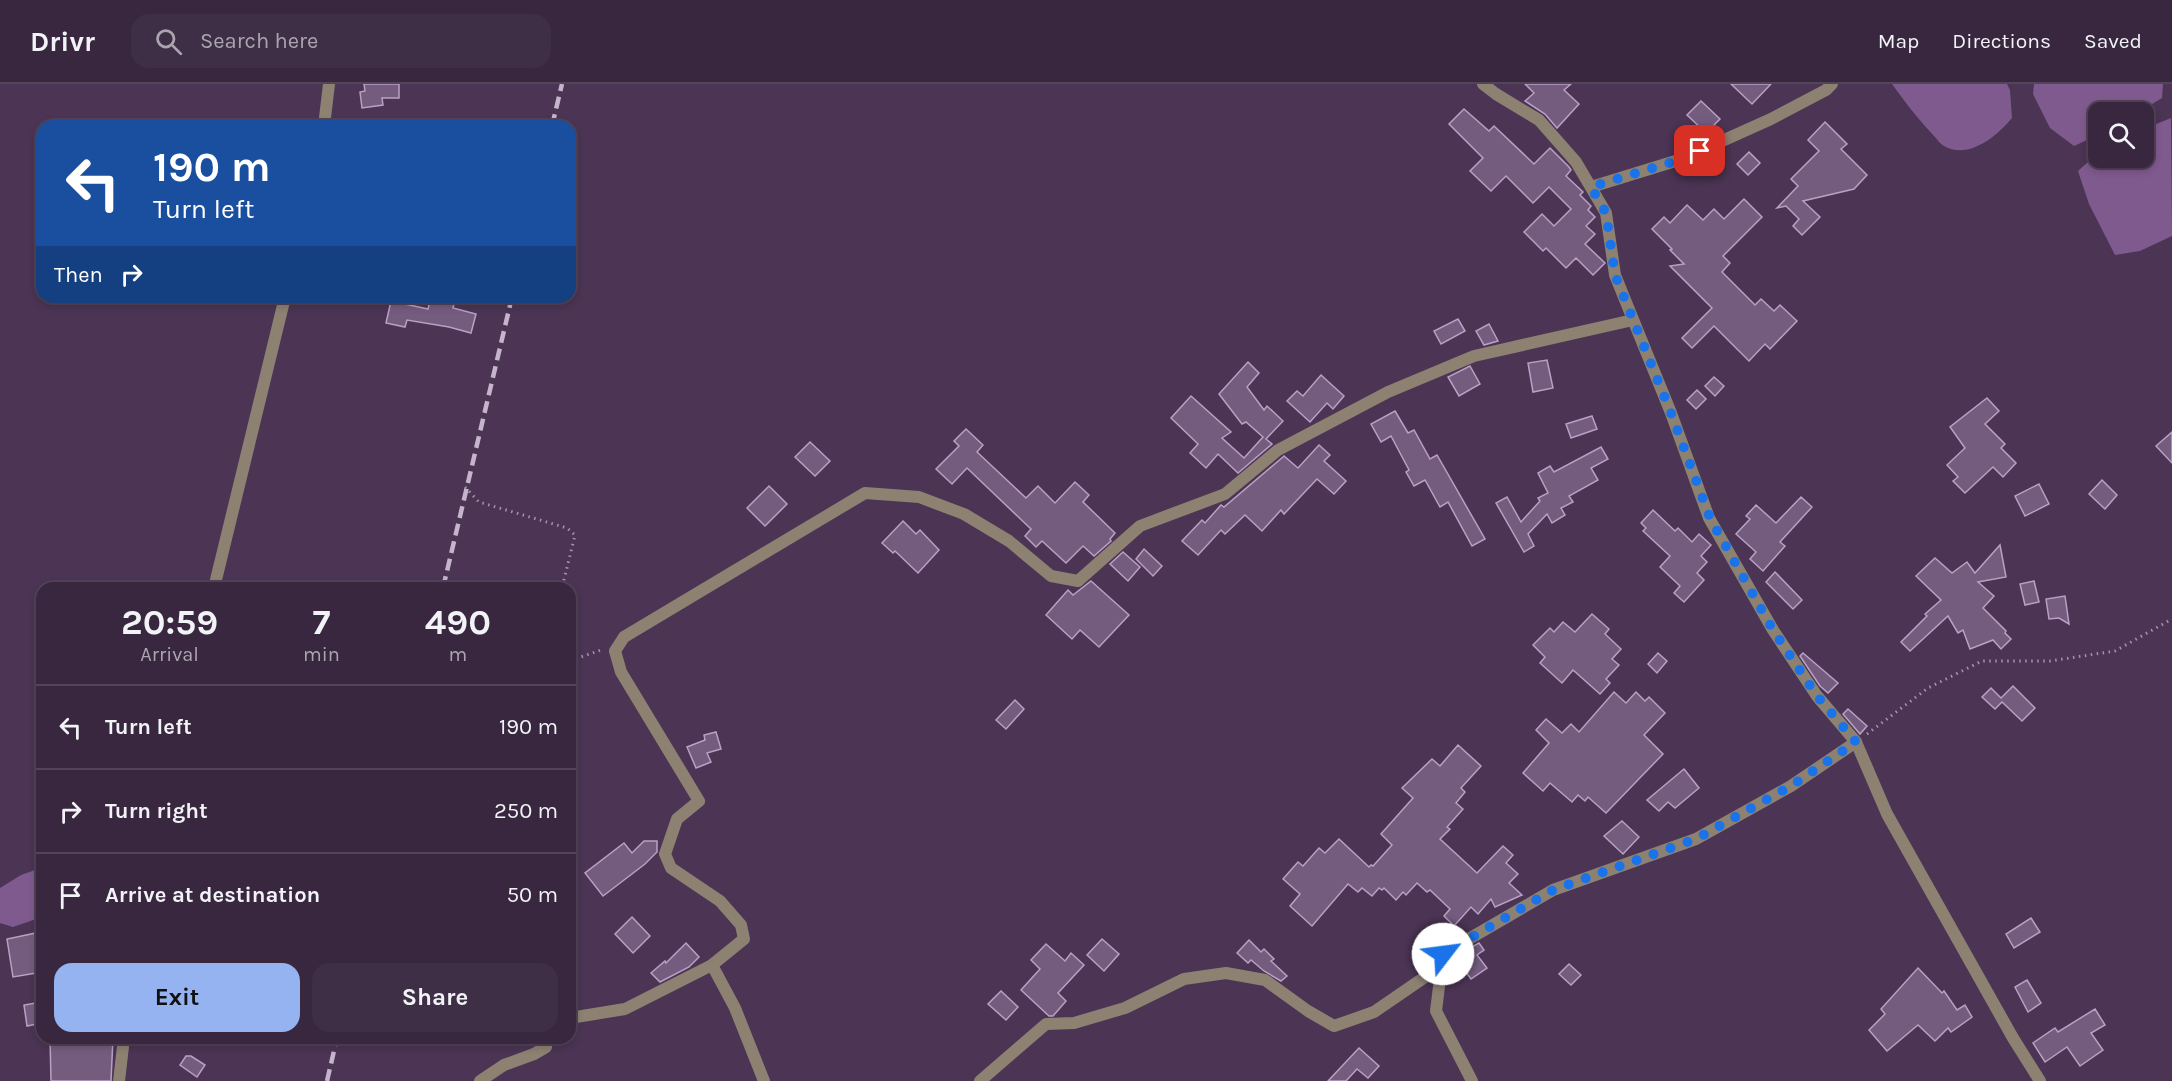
<!DOCTYPE html>
<style>
:root{--surface:#38273f;--page:#3f2f46;--text:#f1f3f6;--muted:#aba5b0;--line:#524459;--accent:#95b2f1}
body{margin:0;font-family:Karla,sans-serif;background:var(--page);color:var(--text);height:100vh;display:flex;flex-direction:column;font-size:22px;white-space:nowrap}
*{box-sizing:border-box;margin:0}
p{font-size:20px;color:var(--muted)}
.icon{flex:none;width:33px;height:33px;fill:none;stroke:currentColor;stroke-width:2;stroke-linecap:round;stroke-linejoin:round}
.map{position:relative;flex:1;overflow:hidden}
.panel{position:absolute;left:36px;top:498px;width:540px;height:462px;display:flex;flex-direction:column;background:var(--surface);border-radius:18px;box-shadow:0 3px 9px #0003,0 0 0 2px var(--line)}
.panel>*{flex:none}
.hud{position:absolute;left:36px;top:36px;width:540px;height:183px;border-radius:18px;box-shadow:0 3px 9px #0003,0 0 0 2px var(--line);background:#1a4fa0;color:#fff;overflow:hidden}
.tools{position:absolute;left:2088px;top:18px;display:grid;gap:12px}
.tools a{display:grid;place-items:center;width:66px;height:66px;border-radius:12px;background:var(--surface);box-shadow:0 3px 9px #0003,0 0 0 2px var(--line);font-size:30px}
.pin{position:absolute;display:grid;place-items:center;width:51px;height:51px;color:#fff;margin:-26px;border-radius:12px;box-shadow:0 3px 9px #0006}
.me{position:absolute;width:66px;margin:-33px;rotate:60deg;stroke-linejoin:round;filter:drop-shadow(0 0 4px #0008)}
.turn{display:flex;align-items:center;gap:21px;height:126px;padding:0 18px;font-size:27px}
.turn .icon{width:78px;height:78px;stroke-width:2.5}
.turn b{display:block;font-size:42px;line-height:51px}
.then{display:flex;align-items:center;height:57px;padding:0 18px;background:#0003;gap:12px;font-size:22px}
.eta{display:flex;justify-content:space-evenly;align-items:center;height:102px;text-align:center}
.eta b{font-size:36px;font-weight:700;line-height:42px}
.cta{display:flex;gap:12px;margin-top:auto;padding:12px 18px}
.cta a{flex:1;height:69px;border-radius:18px;background:var(--accent);color:#111;font-size:24px;font-weight:700;line-height:69px;text-align:center}
.cta a+a{background:var(--page);color:var(--text)}
ul{padding:0;list-style:none}
li{display:flex;align-items:center;gap:18px;height:84px;padding:0 18px;border-top:2px solid var(--line)}
li div{flex:1}
li b{display:block;font-size:22px}
li em{font-style:normal}
header{display:flex;align-items:center;gap:36px;box-sizing:border-box;height:84px;padding:0 30px;background:var(--surface);border-bottom:2px solid var(--line)}
header strong{font-size:28px}
nav{display:flex;gap:33px;margin-inline-start:auto;font-size:21px}
.search{width:420px;height:54px;background:var(--page);display:flex;align-items:center;gap:15px;box-sizing:border-box;padding:0 21px;border-radius:18px;color:var(--muted);font-size:22px}
.map>svg:first-child{display:block}
</style>
<header>
<strong>Drivr</strong>
<div class="search"><svg class="icon" aria-label="search" viewBox="0 0 24 24"><circle cx="10" cy="10" r="6"/><path d="M15 15l6 6"/></svg>Search here</div>
<nav><a>Map</a><a>Directions</a><a>Saved</a></nav>
</header>
<div class="map">
<svg width="2172" height="997" viewBox="0 0 2172 997">
<rect width="100%" height="100%" fill="#4b3454"/>
<g fill="#7f5a8e">
<path d="M1892,0H2007L2010,6L2012,34C1997,52 1969,76 1944,62C1940,60 1937,55 1934,52C1918,35 1905,18 1892,0Z"/>
<path d="M2034,0H2163L2162,14L2139,28H2098V51L2074,62L2050,44L2033,10Z"/>
<path d="M2171,34L2172,152L2140,167L2115,171L2089,120L2078,87L2098,69V74H2144V45Z"/>
<path d="M35,786L42,787V833L13,843L0,839V804L21,791Z"/>
</g>
<g fill="#745c7e" stroke="#baa0c5" stroke-width="1.5">
<path d="M364,0H399V14H382L383,21L362,24L360,8L365,7Z"/>
<path d="M1525,0H1571L1564,6L1579,20L1557,44L1545,30L1525,17L1534,9Z"/>
<path d="M1731,0H1771L1752,20Z"/>
<path d="M1701,17L1720,35L1706,49L1687,31Z"/>
<path d="M1464,25L1489,47L1494,42L1534,80L1550,64L1569,83L1571,86L1566,92L1583,108L1580,111L1591,122L1588,126L1595,133L1586,142L1595,150L1585,160L1605,179L1593,191L1576,174L1566,184L1546,164L1543,167L1524,148L1542,130L1554,142L1571,125L1549,103L1533,119L1506,92L1491,107L1470,87L1483,74L1449,40Z"/>
<path d="M1825,38L1847,60L1841,65L1867,91L1854,105L1803,117L1820,133L1802,151L1793,142L1799,135L1786,122L1777,124L1798,102L1791,95L1819,67L1808,56Z"/>
<path d="M1749,68L1760,79L1748,91L1737,80Z"/>
<path d="M1744,115L1762,133L1723,172L1730,179L1722,188L1755,221L1761,215L1774,227L1780,221L1797,237L1770,265L1765,260L1749,277L1714,242L1692,264L1682,254L1712,224L1670,182L1684,180L1670,166L1672,165L1652,145L1664,133L1670,139L1687,121L1703,136L1714,125L1724,135Z"/>
<path d="M435,213H449L447,219L454,220L453,224L476,230L471,249L449,243L407,236L405,243L386,239L391,217L428,225L430,216H434Z"/>
<path d="M1458,235L1465,247L1441,260L1434,247Z"/>
<path d="M1489,240L1498,257L1484,261L1476,247Z"/>
<path d="M1547,276L1553,304L1533,308L1528,279Z"/>
<path d="M1248,278L1259,289L1247,303L1264,326L1267,322L1283,337L1266,355L1272,360L1238,389L1218,370L1206,384L1190,369L1198,360L1171,334L1191,312L1231,348L1222,354L1244,374L1263,353L1246,338L1242,340L1219,310Z"/>
<path d="M1470,282L1480,300L1459,312L1448,293Z"/>
<path d="M1321,291L1344,312L1333,325L1327,319L1310,338L1287,317L1297,307L1303,312Z"/>
<path d="M1714,293L1724,302L1715,312L1705,302Z"/>
<path d="M1697,306L1706,315L1696,325L1687,316Z"/>
<path d="M1987,314L1999,327L1985,340L2005,360L2001,364L2016,379L2003,393L1993,383L1965,409L1953,397L1958,393L1947,381L1965,364L1950,343Z"/>
<path d="M1395,327L1408,349L1414,346L1430,375L1437,371L1485,455L1472,462L1448,418L1440,423L1425,396L1414,402L1406,388L1409,386L1391,352L1381,358L1371,340Z"/>
<path d="M1592,332L1597,345L1571,354L1566,340Z"/>
<path d="M966,345L983,361L977,368L1026,414L1038,402L1055,419L1075,398L1089,411L1083,418L1115,449L1110,455L1111,457L1094,472L1083,462L1066,479L1042,457L1036,463L1025,452L1031,445L967,384L952,400L936,385L959,362L954,357Z"/>
<path d="M2172,348V379L2156,362Z"/>
<path d="M810,358L830,377L815,392L795,373Z"/>
<path d="M1319,361L1330,371L1324,377L1346,397L1334,410L1317,395L1284,430L1281,426L1262,447L1245,431L1225,450L1221,446L1198,471L1182,457L1202,436L1205,439L1221,421L1224,423L1283,373L1284,372L1298,384Z"/>
<path d="M1601,363L1608,375L1591,384L1598,396L1569,412L1573,418L1561,424L1565,431L1552,439L1547,430L1528,450L1534,462L1524,468L1496,419L1507,413L1521,438L1540,417L1538,414L1548,409L1538,389L1550,382L1554,388Z"/>
<path d="M2102,396L2117,411L2105,425L2089,410Z"/>
<path d="M2039,400L2049,420L2025,432L2015,412Z"/>
<path d="M769,402L787,420L765,442L747,424Z"/>
<path d="M1801,413L1812,423L1780,458L1785,462L1763,487L1750,475L1756,468L1736,450L1750,435L1746,432L1756,421L1776,439Z"/>
<path d="M1653,426L1675,447L1678,444L1692,458L1699,450L1711,461L1701,472L1707,478L1697,489L1704,496L1684,518L1674,509L1680,502L1660,483L1670,472L1643,447L1646,444L1641,439Z"/>
<path d="M903,437L916,450L920,446L939,466L918,489L895,467L893,469L882,459Z"/>
<path d="M2000,461L2006,493L1978,498L1994,512L1983,524L2006,547L2005,549L2011,555L2001,565L1993,556L1970,565L1963,546L1958,549L1948,532L1910,567L1901,558L1927,532L1925,530L1941,516L1916,492L1935,474L1952,489L1967,478L1975,489Z"/>
<path d="M1144,465L1162,482L1153,492L1136,475Z"/>
<path d="M1123,468L1140,483L1128,497L1110,480Z"/>
<path d="M1775,488L1802,516L1793,525L1766,498Z"/>
<path d="M1091,497L1129,531L1099,563L1080,546L1072,555L1046,531L1068,506L1073,511Z"/>
<path d="M2034,497L2039,518L2025,521L2020,500Z"/>
<path d="M2065,512L2069,540L2059,534L2049,535L2046,515Z"/>
<path d="M1592,530L1609,545L1605,550L1621,565L1612,575L1619,581L1606,595L1610,599L1600,610L1573,586L1562,599L1540,579L1545,573L1533,561L1550,544L1554,548L1563,538L1575,548Z"/>
<path d="M1658,569L1667,577L1657,589L1648,580Z"/>
<path d="M1803,569L1838,599L1828,609L1820,602L1800,572Z"/>
<path d="M2013,602L2035,624L2022,637L2002,618L1995,625L1982,613L1991,604L2001,614Z"/>
<path d="M1614,608L1626,619L1636,608L1645,617L1649,613L1665,629L1644,651L1663,670L1606,729L1588,713L1585,717L1578,711L1572,718L1550,699L1543,707L1523,689L1549,659L1536,646L1546,635L1562,649L1571,640L1579,648Z"/>
<path d="M1015,616L1024,625L1006,645L996,636Z"/>
<path d="M1848,625L1867,642L1860,650L1843,630Z"/>
<path d="M716,648L721,665L707,669L711,678L696,684L687,663L705,656L704,651Z"/>
<path d="M1458,661L1481,682L1461,704L1465,708L1456,719L1463,725L1447,743L1450,745L1440,755L1477,789L1503,762L1513,771L1506,779L1518,790L1509,799L1522,811L1495,823L1491,815L1478,830L1471,823L1454,842L1444,832L1450,825L1430,806L1427,808L1417,799L1406,811L1403,808L1396,816L1384,804L1382,806L1379,804L1372,812L1362,804L1358,808L1348,800L1312,842L1290,822L1300,810L1283,795L1298,778L1303,782L1319,764L1325,769L1339,755L1369,783L1371,781L1373,782L1392,761L1381,750L1413,714L1402,704L1432,675L1440,682Z"/>
<path d="M1684,685L1699,704L1675,724L1668,718L1659,727L1647,716Z"/>
<path d="M1622,737L1639,753L1623,770L1604,752Z"/>
<path d="M644,757H657V768L645,780L603,812L585,789L624,759L632,769Z"/>
<path d="M632,833L650,852L633,869L615,850Z"/>
<path d="M2031,834L2040,848L2014,864L2006,850Z"/>
<path d="M36,849L42,873V888L13,893L7,855Z"/>
<path d="M1102,855L1119,870L1104,887L1087,871Z"/>
<path d="M1249,856L1261,868L1264,865L1274,875L1271,877L1287,892L1281,897L1264,887L1251,876L1248,879L1237,869Z"/>
<path d="M686,859L699,873L689,883L660,898L651,889L665,877L666,879Z"/>
<path d="M1479,859L1484,866L1477,871L1487,884L1471,895L1463,884L1468,880L1461,869Z"/>
<path d="M1046,860L1065,877L1071,869L1084,881L1058,909L1066,917L1053,932H1049L1021,906L1040,885L1031,876Z"/>
<path d="M1569,880L1581,891L1571,901L1559,890Z"/>
<path d="M1918,884L1942,909L1944,907L1957,926L1965,921L1972,933L1951,948L1948,944L1935,957L1918,941L1887,967L1869,946L1885,930L1881,925Z"/>
<path d="M2027,896L2041,919L2028,928L2015,903Z"/>
<path d="M1001,907L1018,923L1006,936L988,920Z"/>
<path d="M42,918V939L27,942L24,921Z"/>
<path d="M2095,925L2105,941L2091,949L2103,966L2080,982L2067,963L2045,978L2033,959L2055,944L2058,948Z"/>
<path d="M50,954H113L111,997H51Z"/>
<path d="M1359,964L1379,982L1368,994L1357,985L1346,997H1328Z"/>
<path d="M186,972H191L205,981L197,993L180,981Z"/>
</g>
<g fill="none" stroke-linecap="round" stroke-linejoin="round">
<g stroke="#a592ac" stroke-width="3" stroke-dasharray="1.5 4.5" stroke-linecap="butt">
<path d="M465,403L479,418L567,444L575,451L562,504"/>
<path d="M570,574L575,575L601,566"/>
<path d="M1867,650L1928,604L1982,577H2050L2115,567L2172,535"/>
</g>
<g stroke="#8d8172" stroke-width="12">
<path d="M1483,0L1496,10L1539,36L1576,78L1606,129L1615,191L1671,329L1709,434L1773,546L1817,612L1856,658L1887,730L2013,954L2040,997"/>
<path d="M324,42L329,0"/>
<path d="M1591,103L1682,75L1771,35L1826,6L1832,0"/>
<path d="M214,504L285,213"/>
<path d="M570,934L625,925L712,881"/>
<path d="M119,997L124,954"/>
<path d="M480,997L504,981L534,970L546,963L547,954"/>
<path d="M764,997L735,924L712,881L744,855L741,841L720,817L671,784L665,770L677,735L699,717L621,588L615,567L624,553L865,409L919,413L964,430L1009,457L1051,492L1078,497L1140,442L1225,410L1278,366L1388,308L1474,272L1633,236"/>
<path d="M980,997L1046,940L1074,939L1125,924L1184,895L1226,889L1265,896L1308,927L1334,942L1374,928L1425,893L1443,870"/>
<path d="M1472,997L1436,927L1443,870L1553,806L1696,755L1791,702L1856,658"/>
</g>
<g stroke="#c5b5cc" stroke-width="4.5" stroke-dasharray="12 6" stroke-linecap="butt">
<path d="M552,42L562,0"/>
<path d="M443,504L512,213"/>
<path d="M327,997L337,954"/>
</g>
</g>
<g fill="none" stroke-linecap="round" stroke-linejoin="round">
<path stroke="#1a73e8" stroke-width="10" stroke-dasharray="0 18" d="M1443,870L1553,806L1696,755L1791,702L1856,658L1817,612L1773,546L1710,434L1671,329L1615,191L1606,129L1591,103L1682,75L1700,67"/>
</g>
</svg>
<div class="tools">
<a><svg class="icon" aria-label="search" viewBox="0 0 24 24"><circle cx="10" cy="10" r="6"/><path d="M15 15l6 6"/></svg></a>
</div>
<div class="pin" style="left:1700px;top:67px;background:#d93025"><svg class="icon" aria-label="arrive" viewBox="0 0 24 24"><path d="M6 21V4h12l-3 4 3 4H6"/></svg></div>
<svg class="me" style="left:1443px;top:870px" viewBox="-20 -20 40 40"><circle r="19" fill="#fff"/><path d="M0-13L10 11 0 6-10 11z" fill="#1a73e8"/></svg>
<div class="hud">
<div class="turn"><svg class="icon" aria-label="left" viewBox="0 0 24 24"><path d="M17 20v-9H6M10 6l-5 5 5 5"/></svg><div><b>190 m</b>Turn left</div></div>
<div class="then">Then<svg class="icon" aria-label="right" viewBox="0 0 24 24"><path d="M7 20v-9h11M14 6l5 5-5 5"/></svg></div>
</div>
<section class="panel">
<div class="eta">
<div><b>20:59</b><p>Arrival</p></div>
<div><b>7</b><p>min</p></div>
<div><b>490</b><p>m</p></div>
</div>
<ul>
<li><svg class="icon" aria-label="left" viewBox="0 0 24 24"><path d="M17 20v-9H6M10 6l-5 5 5 5"/></svg><div><b>Turn left</b></div><em>190 m</em></li>
<li><svg class="icon" aria-label="right" viewBox="0 0 24 24"><path d="M7 20v-9h11M14 6l5 5-5 5"/></svg><div><b>Turn right</b></div><em>250 m</em></li>
<li><svg class="icon" aria-label="arrive" viewBox="0 0 24 24"><path d="M6 21V4h12l-3 4 3 4H6"/></svg><div><b>Arrive at destination</b></div><em>50 m</em></li>
</ul>
<div class="cta"><a>Exit</a><a>Share</a></div>
</section>
</div>
